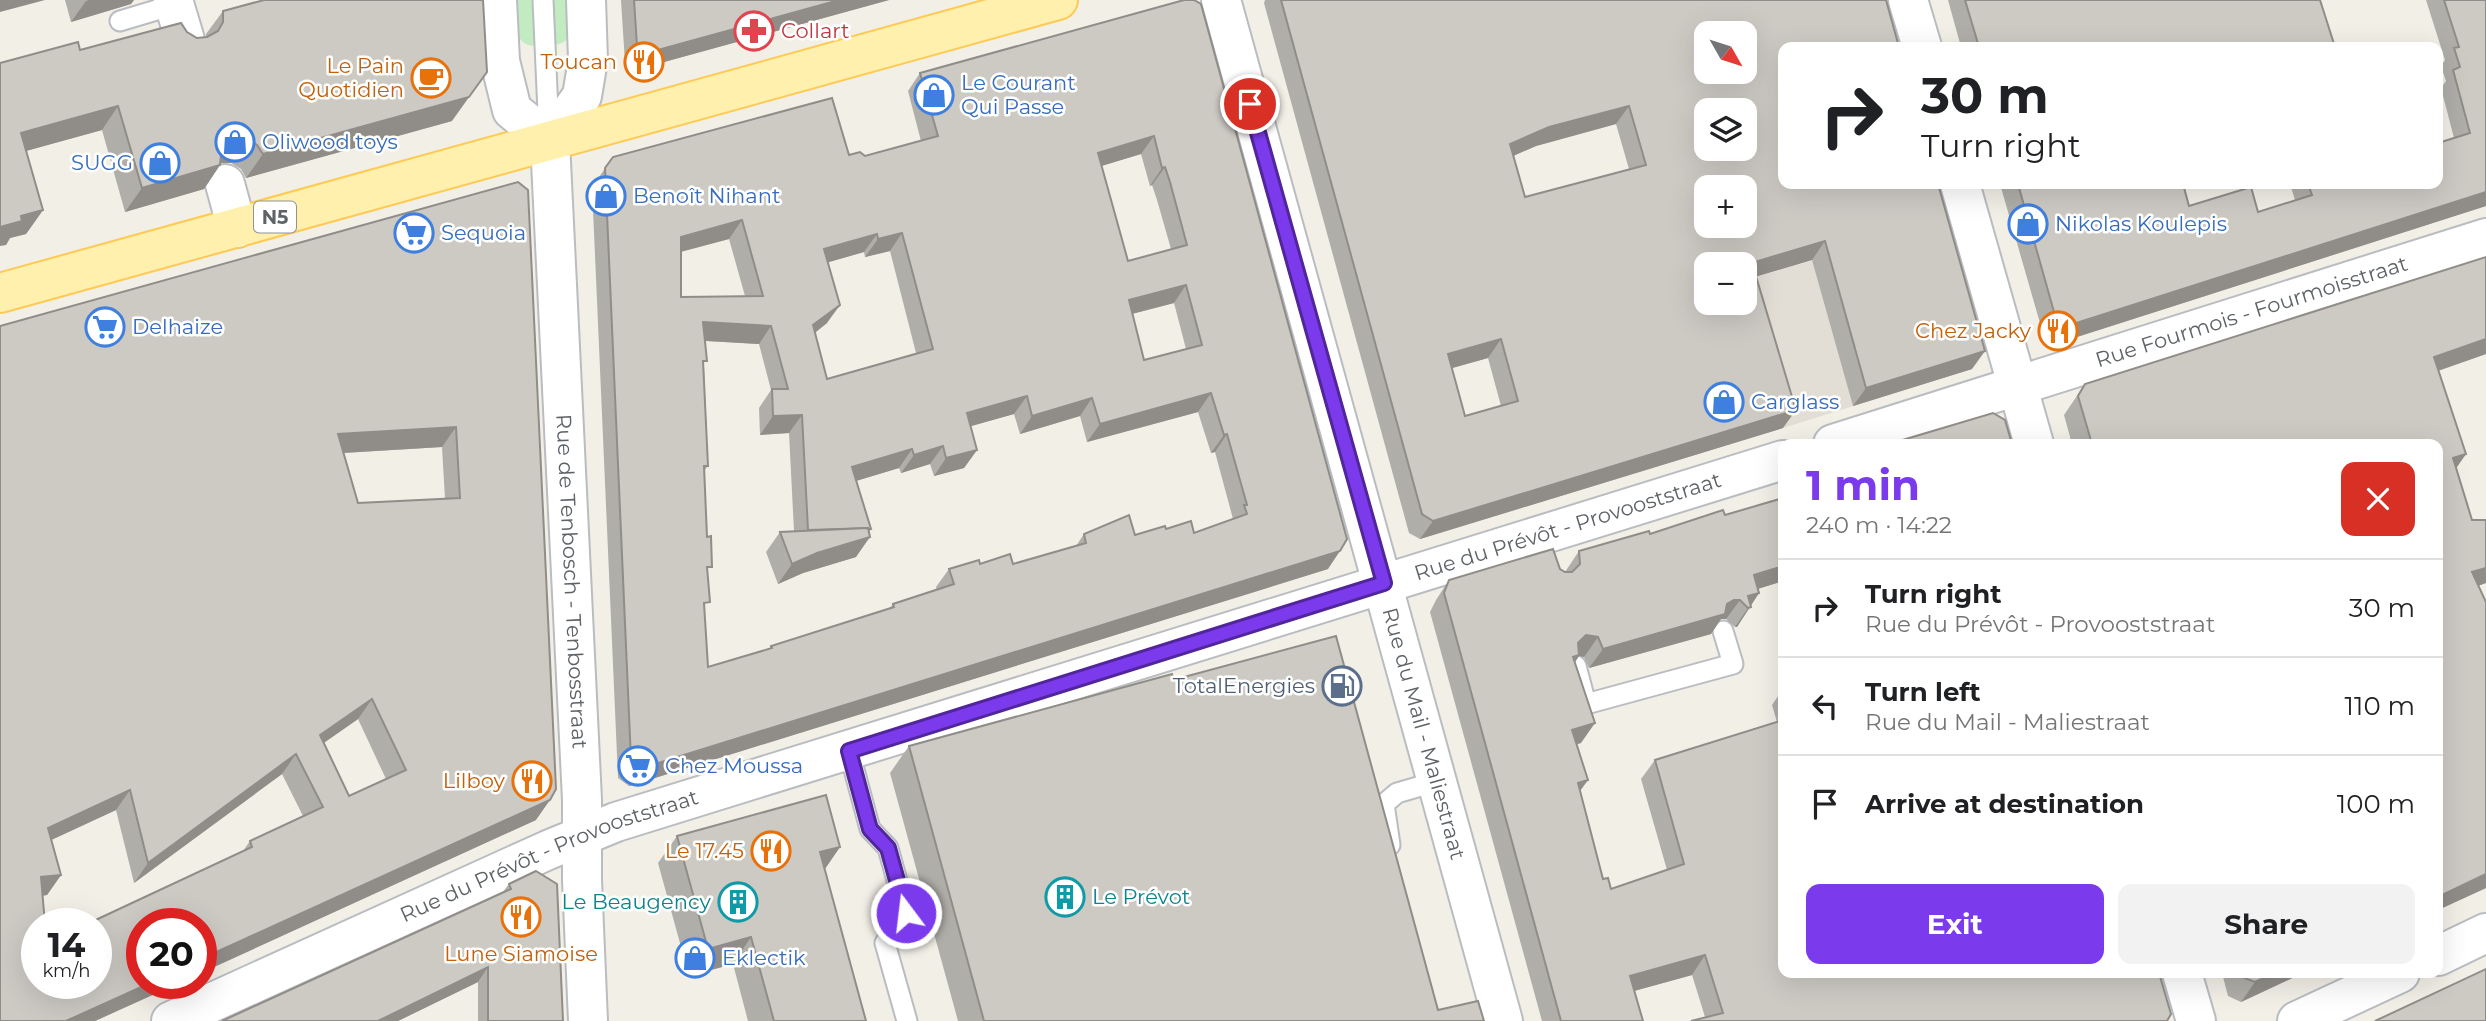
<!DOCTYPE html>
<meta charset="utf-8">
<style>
:root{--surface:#fff;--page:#f2f2f2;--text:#202124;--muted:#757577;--line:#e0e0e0;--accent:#7c3aed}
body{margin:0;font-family:Montserrat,sans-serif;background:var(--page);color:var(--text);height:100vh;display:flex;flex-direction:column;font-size:26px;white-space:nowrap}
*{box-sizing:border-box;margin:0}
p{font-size:23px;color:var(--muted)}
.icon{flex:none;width:38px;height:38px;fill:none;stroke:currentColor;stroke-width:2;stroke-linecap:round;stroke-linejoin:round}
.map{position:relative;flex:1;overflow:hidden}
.sheet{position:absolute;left:1778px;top:439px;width:665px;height:539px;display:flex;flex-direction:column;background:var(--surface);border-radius:14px;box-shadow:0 7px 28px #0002}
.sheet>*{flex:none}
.top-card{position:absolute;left:1778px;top:42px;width:665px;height:147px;border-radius:14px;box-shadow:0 7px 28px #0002;background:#fff;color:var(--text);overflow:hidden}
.needle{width:46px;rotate:129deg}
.fabs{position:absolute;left:1694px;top:21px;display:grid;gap:14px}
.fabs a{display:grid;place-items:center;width:63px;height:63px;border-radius:14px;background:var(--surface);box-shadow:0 7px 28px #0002;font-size:35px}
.speed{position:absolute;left:21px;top:908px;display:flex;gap:14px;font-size:35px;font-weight:700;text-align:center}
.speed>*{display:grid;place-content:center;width:91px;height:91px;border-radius:50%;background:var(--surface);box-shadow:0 7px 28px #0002;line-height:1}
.speed small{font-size:18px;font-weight:400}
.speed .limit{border:10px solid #d22;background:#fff;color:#111}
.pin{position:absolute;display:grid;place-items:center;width:60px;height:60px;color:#fff;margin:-30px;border:4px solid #fff;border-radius:50%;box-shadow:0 2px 7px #0007}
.me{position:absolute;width:77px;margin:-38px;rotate:345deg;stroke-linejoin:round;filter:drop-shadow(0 0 5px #0008)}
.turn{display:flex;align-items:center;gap:24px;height:147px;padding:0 28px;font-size:32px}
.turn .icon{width:91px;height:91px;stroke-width:2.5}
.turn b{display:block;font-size:49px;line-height:60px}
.round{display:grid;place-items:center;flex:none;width:74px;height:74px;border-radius:14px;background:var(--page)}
.summary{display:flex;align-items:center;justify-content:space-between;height:119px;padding:0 28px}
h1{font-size:42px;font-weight:700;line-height:52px;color:var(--accent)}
.cta{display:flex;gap:14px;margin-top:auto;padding:14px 28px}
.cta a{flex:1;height:80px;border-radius:14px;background:var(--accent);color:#fff;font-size:28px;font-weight:700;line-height:80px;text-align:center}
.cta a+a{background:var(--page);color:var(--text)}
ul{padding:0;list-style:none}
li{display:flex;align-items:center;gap:21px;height:98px;padding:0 28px;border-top:2px solid var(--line)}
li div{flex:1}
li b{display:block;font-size:26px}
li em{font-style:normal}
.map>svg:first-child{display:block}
</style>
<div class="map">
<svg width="2486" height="1021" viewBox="0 0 2486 1021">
<rect width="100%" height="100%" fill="#f2efe7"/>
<path fill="#e2ded5" d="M1932,226L1972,369L1783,428L1745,280Z"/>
<path fill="#c3ebc1" d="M516,0H572L571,35C564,44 558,45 546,46C510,49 518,29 516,0Z"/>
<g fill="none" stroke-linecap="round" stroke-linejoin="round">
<g stroke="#b9bdc1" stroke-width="23">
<g id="service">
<path d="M543,0L549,135"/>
<path d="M120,21L180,3"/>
<path d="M1576,666L1586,704L1733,664L1723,631"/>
<path d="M849,751L870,829L888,848L906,913L885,943L907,1021"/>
<path d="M1390,845L1384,804L1397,793L1438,781"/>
</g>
</g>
<g stroke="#b9bdc1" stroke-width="42">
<g id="minor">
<path d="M173,0L185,40"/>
<path d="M497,0L500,61L512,110L550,141"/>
<path id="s1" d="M1221,0L1503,1021"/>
<path d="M1908,0L1922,47"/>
<path id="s2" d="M550,141L582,800V880L588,1021"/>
<path d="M550,141L582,96L588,60L586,0"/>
<path d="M225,184L237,228"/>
<path d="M1960,184L2034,444"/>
<path id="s3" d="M1833,444L2486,238"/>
<path d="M2438,956L2486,933"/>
<path d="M2182,973L2196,1021"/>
<path id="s4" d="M171,1021L548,850L616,822L1783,460"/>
<path d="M2297,1021L2400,973"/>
</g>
</g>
<g stroke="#ffca53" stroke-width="42">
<path id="primary" d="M0,293L1058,0"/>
</g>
<use href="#service" stroke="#fff" stroke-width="19"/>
<use href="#minor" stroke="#fff" stroke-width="38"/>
<use href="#primary" stroke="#fff0ae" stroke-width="38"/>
</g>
<g fill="#b0aea9" fill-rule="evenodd">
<path d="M65,0H134L131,4L71,22Z"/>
<path d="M621,0H889L635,70L625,63Z"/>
<path d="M1184,0L1328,569L629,786L618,778L592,187L613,157L849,155L865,156L921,141L908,91L920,73ZM1141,154L1150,186L1152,185L1157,200L1171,249L1128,261L1101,166ZM729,239L745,296L681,297V252ZM890,251L916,353L827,379L815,333L827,323L828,262L864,252L865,257ZM1174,303L1186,349L1144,360L1132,314ZM705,341L759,344L771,390L759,408L760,435L789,433L794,531L780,532L766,552L778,584L803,573L856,557L869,532L856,481L899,468L901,473L930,464L934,476L964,468L977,450L970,426L1014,414L1020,434L1080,416L1087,442L1198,412L1211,453L1215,452L1233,519L1194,533L1166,529L1135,535L1084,534L1076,546L1013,564H980L949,569L936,587L937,590L893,604L890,608L771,646L769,649L708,667L704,610L707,574L704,471L708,466L704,365Z"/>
<path d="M1265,0H1886L1972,369L1853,406L1812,260L1756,276L1783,428L1420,539L1409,533L1264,3ZM1616,124L1629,169L1525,197L1513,156L1536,146ZM1488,358L1501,406L1465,416L1451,368Z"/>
<path d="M1948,0H2320L2335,47H1961Z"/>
<path d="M2426,0H2486V206L2055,344L2044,337L2000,184H2182L2189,206L2258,212L2295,200L2290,184H2438L2454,138L2441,88L2446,81L2441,66L2445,60Z"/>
<path d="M223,11L452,121L246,178L241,169L231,163H221L220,165L204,189L125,212L102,130L26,151L43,210L26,234L10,238L6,245L0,63L187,32L197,38L206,37V34Z"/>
<path d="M518,182L536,820L95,1021H0V326ZM442,447L445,499L358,503L344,453ZM358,719L386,779L349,796L324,743ZM282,774L303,816L250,841L243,851L37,984L42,896L47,895L61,875L51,840L116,810L134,883Z"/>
<path d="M2486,354L2438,371L2466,454L2456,468L2472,520H2486V583L2478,586L2486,888L2438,910V444H2072L2064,415L2085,384Z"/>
<path d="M1783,498V581L1758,589L1759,593L1737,627H1735L1726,619H1721L1711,634L1589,668L1584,657L1579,656L1575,662L1581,743L1577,744L1588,780L1580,791L1603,879L1611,889L1667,870L1641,779L1655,760L1777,722L1772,705L1783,689V973H2159L1705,1017L1692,975L1634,991L1643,1021H1542L1430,612L1436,600L1449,580L1560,569L1565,572L1579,551L1725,515Z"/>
<path d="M1173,680L1438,1010L1484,1021H958L890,773L909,746Z"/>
<path d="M677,836L840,847L825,869L866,1021H748L733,964L689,976L658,863Z"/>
<path d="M509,884L563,1021H478V982L398,1021H222L502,893Z"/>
<path d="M2222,973H2303L2241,1002L2228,996Z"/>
</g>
<g fill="#908d89">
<path d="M0,0H45L0,12Z"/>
<path d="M89,0H134L131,4L71,22L86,1Z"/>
<path d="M839,0H889L635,70L647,53Z"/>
<path d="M487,72L452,121L246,178L263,154Z"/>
<path d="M118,106L102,130L4,157L21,133Z"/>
<path d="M1629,106L1616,124L1536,146L1497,163L1510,144L1549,127Z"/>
<path d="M1154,136L1141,154L1085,171L1098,153Z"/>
<path d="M235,139H248L231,163H219L210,168L227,144Z"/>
<path d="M220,165L204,189L125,212L142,188Z"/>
<path d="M1165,167L1152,185L1150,186L1162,168Z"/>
<path d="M2486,192V206L2055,344L2067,326Z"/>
<path d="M43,210L26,234L10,238L6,245L0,246V227L21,216Z"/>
<path d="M742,220L729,239L668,255L681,237Z"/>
<path d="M902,233L890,251L865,257L878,239Z"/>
<path d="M877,234L864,252L812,267L824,249Z"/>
<path d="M1825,241L1812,260L1745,280L1752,263Z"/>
<path d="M1186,285L1174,303L1116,318L1129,300Z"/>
<path d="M840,305L827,323L800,344L813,325Z"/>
<path d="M703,322L771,326L759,344L691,340Z"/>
<path d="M1501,339L1488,358L1435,373L1448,354Z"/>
<path d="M2486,339V354L2420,377L2434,357Z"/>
<path d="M1985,351L1972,369L1853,406L1866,388Z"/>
<path d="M1211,393L1198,412L1087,442L1100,424Z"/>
<path d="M1027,396L1014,414L954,431L967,413Z"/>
<path d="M1092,398L1080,416L1020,434L1032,416Z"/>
<path d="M1796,410L1783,428L1420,539L1433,521Z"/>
<path d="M802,415L789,433L760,435L773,416Z"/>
<path d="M456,427L442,447L324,454L338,434Z"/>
<path d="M1227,434L1215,452L1211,453L1224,435Z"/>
<path d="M943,446L930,464L901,473L914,455Z"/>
<path d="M912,449L899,468L839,486L852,467Z"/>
<path d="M977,450L964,468L934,476L946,458Z"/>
<path d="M2466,454L2452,474L2453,458Z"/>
<path d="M871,529L864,539L870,537L856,557L803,573L778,584L792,564L795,550Z"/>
<path d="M1340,551L1328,569L629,786L642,768Z"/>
<path d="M1783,566V581L1741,594L1754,575Z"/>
<path d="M2486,568V583L2459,592L2472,572Z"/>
<path d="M1759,593L1737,627H1735L1748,608V596Z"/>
<path d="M1734,600H1740L1726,619H1721L1711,634L1589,668L1603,649L1727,604Z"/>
<path d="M1586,635L1598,637L1584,657L1579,656L1566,675L1578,643Z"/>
<path d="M372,699L358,719L306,755L320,735Z"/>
<path d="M1595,723L1581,743L1559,749L1572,730Z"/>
<path d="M296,754L282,774L134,883L148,863Z"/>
<path d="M1588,780L1574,799L1578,783Z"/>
<path d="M130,790L116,810L34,848L48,828Z"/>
<path d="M550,800L536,820L201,973V959Z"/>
<path d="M840,847L822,873L820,852Z"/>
<path d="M2486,874V888L2438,910V897Z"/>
<path d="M61,875L47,895L27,897L41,877Z"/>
<path d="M751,937L733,964L689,976L708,949Z"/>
<path d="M1705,955L1692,975L1616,996L1630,976Z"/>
<path d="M488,967L478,982L398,1021H378Z"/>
<path d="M2274,973H2303L2241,1002L2255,982Z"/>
<path d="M148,984H177L95,1021H66Z"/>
</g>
<g fill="#cdcac4" stroke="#908d89" stroke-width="2" fill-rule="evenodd">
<path d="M264,0H483L487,72L469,97L263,154L257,145L248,139H235L227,144L221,154L220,165L142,188L118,106L21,133L43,210L21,216L22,221L0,227V63L78,42L80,50L181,23L187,32L197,38L207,37L218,31L223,22V11Z"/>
<path d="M634,0H839L647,53L637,46Z"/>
<path d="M1184,0H1194L1201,4L1347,539L1340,551L642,768L631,760L605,168L613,157L832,98L849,155L860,152L865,156L938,136L920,73ZM1154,136L1162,168L1165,167L1170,182L1187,245L1128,261L1098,153ZM742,220L763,296L681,297V237ZM902,233L933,349L827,379L813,325L840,305L824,249L877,234L878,239ZM1186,285L1202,345L1144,360L1129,300ZM703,322L771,326L788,389H772L773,416L802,415L808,530L868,528V529H871L852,467L912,449L914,455L943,446L946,458L977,450L967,413L1027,396L1032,416L1092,398L1100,424L1211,393L1224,435L1227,434L1247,505H1244L1247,514L1194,533L1191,521L1166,529L1165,526L1135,535L1129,515L1084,534L1086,543L1013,564L1010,554L980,564L979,560L949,569L954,584L893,604L894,607L771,646L772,648L708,667L704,603L710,602L707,567H712L711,536L707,537L704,466H708L703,361H707Z"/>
<path d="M1281,0H1886L1899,47H1783V184H1938L1985,351L1866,388L1825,241L1778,255L1752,263L1796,410L1433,521L1422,514ZM1706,33H1745V72H1706ZM1629,106L1646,165L1525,197L1510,144L1549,127ZM1706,110H1745V149H1706ZM1706,187H1745V226H1706ZM1706,264H1745V303H1706ZM1501,339L1518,401L1465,416L1448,354Z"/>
<path d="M1965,0H2320L2335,47H1979Z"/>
<path d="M2444,0H2486V192L2067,326L2056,319L2018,184H2183L2189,206L2251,187L2258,212L2312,195L2308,184H2438V143L2470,133L2453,70L2460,67L2454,48L2459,47Z"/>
<path d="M518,182L528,190L556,789L550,800L201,959V924H142V984H148L66,1021H0V326ZM456,427L460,498L358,503L338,434ZM372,699L406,770L349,796L320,735ZM296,754L323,807L250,841L252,847L87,924H96V984H37V924H45L41,877L61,875L48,828L130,790L148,863Z"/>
<path d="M2486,257V339L2434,357L2466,454L2453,458L2472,520H2486V568L2472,572L2486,602V874L2438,897V444H2092L2078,396L2085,384Z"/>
<path d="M1993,413L2005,420L2012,444H1889Z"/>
<path d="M1783,498V566L1754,575L1759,593L1748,596L1751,607L1748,608L1740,600H1734L1727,604L1725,614L1603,649L1598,637L1586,635L1578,643L1579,655L1573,657L1595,723L1572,730L1588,780L1578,783L1603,879L1608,878L1611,889L1684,864L1655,760L1783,720V973H2159L2171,1014L2167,1021H1691L1723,1013L1705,955L1630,976L1643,1021H1561L1444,593L1449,580L1553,549L1560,569L1565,572H1572L1580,564L1579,551L1649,531L1650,534L1723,510L1725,515Z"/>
<path d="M868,528L870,537L817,553L792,564L780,532Z"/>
<path d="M1336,636L1438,1010L1478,1001L1484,1021H984L909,746L1172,674L1173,680Z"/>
<path d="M826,795L840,847L820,852L866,1021H774L751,937L708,949L677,836Z"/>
<path d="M536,871L557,884L563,1021H488V967L378,1021H222L511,889L509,884Z"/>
<path d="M2486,969V1021H2375Z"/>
<path d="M2241,973H2274L2255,982L2242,977Z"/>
</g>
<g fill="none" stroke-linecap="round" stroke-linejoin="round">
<g stroke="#51269a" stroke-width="18">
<path id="route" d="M906,913L888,848L870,829L849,751L1384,583L1250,104"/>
</g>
<use href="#route" stroke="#7c3aed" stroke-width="12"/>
</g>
<defs>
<g id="pharmacy-ring" transform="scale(2.0125)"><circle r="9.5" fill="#fff" stroke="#e0444e" stroke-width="1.5"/><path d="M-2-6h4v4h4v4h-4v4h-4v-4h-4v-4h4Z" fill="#e0444e"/></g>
<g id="restaurant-ring" transform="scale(2.0125)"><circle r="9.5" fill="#fff" stroke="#e8710a" stroke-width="1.5"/><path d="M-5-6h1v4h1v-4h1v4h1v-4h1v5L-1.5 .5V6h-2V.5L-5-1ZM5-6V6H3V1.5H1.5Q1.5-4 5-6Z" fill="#e8710a"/></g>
<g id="cafe-ring" transform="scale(2.0125)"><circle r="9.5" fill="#fff" stroke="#e8710a" stroke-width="1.5"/><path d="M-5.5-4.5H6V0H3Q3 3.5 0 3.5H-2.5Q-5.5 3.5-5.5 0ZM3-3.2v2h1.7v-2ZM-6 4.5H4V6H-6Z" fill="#e8710a"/></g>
<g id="shop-ring" transform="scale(2.0125)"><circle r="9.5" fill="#fff" stroke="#3f7fe0" stroke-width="1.5"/><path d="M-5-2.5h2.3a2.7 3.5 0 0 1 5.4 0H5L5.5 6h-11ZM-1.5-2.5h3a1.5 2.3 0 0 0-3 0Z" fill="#3f7fe0"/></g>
<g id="supermarket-ring" transform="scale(2.0125)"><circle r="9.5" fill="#fff" stroke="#3f7fe0" stroke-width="1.5"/><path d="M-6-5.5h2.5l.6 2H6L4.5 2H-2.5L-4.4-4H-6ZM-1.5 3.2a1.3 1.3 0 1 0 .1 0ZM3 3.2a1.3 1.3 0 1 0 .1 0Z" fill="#3f7fe0"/></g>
<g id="fuel-ring" transform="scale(2.0125)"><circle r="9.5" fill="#fff" stroke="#5c6f8a" stroke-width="1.5"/><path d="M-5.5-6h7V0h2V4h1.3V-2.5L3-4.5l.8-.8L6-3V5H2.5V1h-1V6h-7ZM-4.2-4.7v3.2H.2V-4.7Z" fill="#5c6f8a"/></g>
<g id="building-ring" transform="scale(2.0125)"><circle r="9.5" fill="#fff" stroke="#0f9aa8" stroke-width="1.5"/><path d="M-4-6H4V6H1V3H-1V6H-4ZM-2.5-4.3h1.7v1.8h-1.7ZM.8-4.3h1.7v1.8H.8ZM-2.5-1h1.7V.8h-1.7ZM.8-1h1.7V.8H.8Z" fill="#0f9aa8"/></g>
</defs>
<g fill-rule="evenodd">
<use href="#pharmacy-ring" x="754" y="31"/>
<use href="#restaurant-ring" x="644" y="62"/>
<use href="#cafe-ring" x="431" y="78"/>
<use href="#shop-ring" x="934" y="95"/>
<use href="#shop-ring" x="235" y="142"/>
<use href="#shop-ring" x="160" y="163"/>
<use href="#shop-ring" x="606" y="196"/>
<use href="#shop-ring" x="2028" y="224"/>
<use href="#supermarket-ring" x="414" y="233"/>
<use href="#supermarket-ring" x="105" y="327"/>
<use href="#restaurant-ring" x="2058" y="331"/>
<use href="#shop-ring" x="1724" y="402"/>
<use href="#fuel-ring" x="1342" y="686"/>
<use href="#supermarket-ring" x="638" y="766"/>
<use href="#restaurant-ring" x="532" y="781"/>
<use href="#restaurant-ring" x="771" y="851"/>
<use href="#building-ring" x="1065" y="897"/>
<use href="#building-ring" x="738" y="902"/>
<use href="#restaurant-ring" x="521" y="917"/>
<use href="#shop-ring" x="695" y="958"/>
</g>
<g text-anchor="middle" stroke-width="5" stroke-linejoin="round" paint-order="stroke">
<rect fill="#fff" stroke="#8e9295" stroke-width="2" x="254" y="201.5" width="42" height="31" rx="5"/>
<g font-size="19" font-weight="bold" fill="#5e6368">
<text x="275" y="224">N5</text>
</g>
<g font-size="21" fill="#be3a42" stroke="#fff" text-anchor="start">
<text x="781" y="38">Collart</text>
</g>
<g font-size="21" fill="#c56008" stroke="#fff" text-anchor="end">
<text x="617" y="69">Toucan</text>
<text x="404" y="73">Le Pain<tspan x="404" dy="24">Quotidien</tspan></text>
<text x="2031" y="338">Chez Jacky</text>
<text x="505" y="788">Lilboy</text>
<text x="744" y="858">Le 17.45</text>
<text x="521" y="961" text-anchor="middle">Lune Siamoise</text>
</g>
<g font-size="21" fill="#366cbe" stroke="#fff" text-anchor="start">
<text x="961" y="90">Le Courant<tspan x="961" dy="24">Qui Passe</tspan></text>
<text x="262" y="149">Oliwood toys</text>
<text x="133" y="170" text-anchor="end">SUGG</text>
<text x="633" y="203">Benoît Nihant</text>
<text x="2055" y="231">Nikolas Koulepis</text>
<text x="441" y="240">Sequoia</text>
<text x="132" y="334">Delhaize</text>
<text x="1751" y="409">Carglass</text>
<text x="665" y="773">Chez Moussa</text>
<text x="722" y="965">Eklectik</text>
</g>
<g font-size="21" fill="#5e6368" stroke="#fff">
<text dy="7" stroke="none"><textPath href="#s3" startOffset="439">Rue Fourmois - Fourmoisstraat</textPath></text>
<text dy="7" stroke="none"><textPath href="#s4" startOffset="1484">Rue du Prévôt - Provooststraat</textPath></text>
<text dy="7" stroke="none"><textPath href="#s2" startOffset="441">Rue de Tenbosch - Tenbosstraat</textPath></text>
<text dy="7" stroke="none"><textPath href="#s1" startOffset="761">Rue du Mail - Maliestraat</textPath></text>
<text dy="7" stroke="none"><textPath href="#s4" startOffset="413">Rue du Prévôt - Provooststraat</textPath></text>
</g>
<g font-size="21" fill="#4e5e75" stroke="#fff" text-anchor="end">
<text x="1315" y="693">TotalEnergies</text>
</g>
<g font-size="21" fill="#0d838f" stroke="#fff" text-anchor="start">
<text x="1092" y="904">Le Prévot</text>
<text x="711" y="909" text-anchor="end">Le Beaugency</text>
</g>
</g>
</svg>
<div class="fabs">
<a><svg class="needle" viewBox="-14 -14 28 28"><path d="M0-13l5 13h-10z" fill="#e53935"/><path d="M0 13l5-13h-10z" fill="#757577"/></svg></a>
<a><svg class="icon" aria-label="layers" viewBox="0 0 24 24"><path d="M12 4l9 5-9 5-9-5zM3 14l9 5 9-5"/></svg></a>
<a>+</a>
<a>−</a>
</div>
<div class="speed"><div>14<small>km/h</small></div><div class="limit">20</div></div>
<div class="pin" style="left:1250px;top:104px;background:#d93025"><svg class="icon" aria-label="arrive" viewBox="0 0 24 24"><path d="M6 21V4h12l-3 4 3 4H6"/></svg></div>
<svg class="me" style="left:906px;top:913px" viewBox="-20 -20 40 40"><circle r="17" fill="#7c3aed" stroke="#fff" stroke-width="3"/><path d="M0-11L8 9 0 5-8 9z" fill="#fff"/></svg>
<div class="top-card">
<div class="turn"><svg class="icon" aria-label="right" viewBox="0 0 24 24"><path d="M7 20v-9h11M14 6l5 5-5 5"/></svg><div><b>30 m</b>Turn right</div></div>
</div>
<section class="sheet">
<div class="summary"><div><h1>1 min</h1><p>240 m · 14:22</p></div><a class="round" style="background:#d93025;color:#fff"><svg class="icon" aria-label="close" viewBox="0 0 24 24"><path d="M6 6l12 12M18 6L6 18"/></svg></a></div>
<ul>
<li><svg class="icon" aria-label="right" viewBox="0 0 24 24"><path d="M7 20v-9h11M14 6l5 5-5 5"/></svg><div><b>Turn right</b><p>Rue du Prévôt - Provooststraat</p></div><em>30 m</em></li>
<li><svg class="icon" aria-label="left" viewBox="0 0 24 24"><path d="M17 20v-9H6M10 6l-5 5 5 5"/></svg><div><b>Turn left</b><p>Rue du Mail - Maliestraat</p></div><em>110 m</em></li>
<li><svg class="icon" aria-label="arrive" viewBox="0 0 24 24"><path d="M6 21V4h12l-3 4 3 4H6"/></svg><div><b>Arrive at destination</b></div><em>100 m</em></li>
</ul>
<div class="cta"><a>Exit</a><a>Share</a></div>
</section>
</div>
